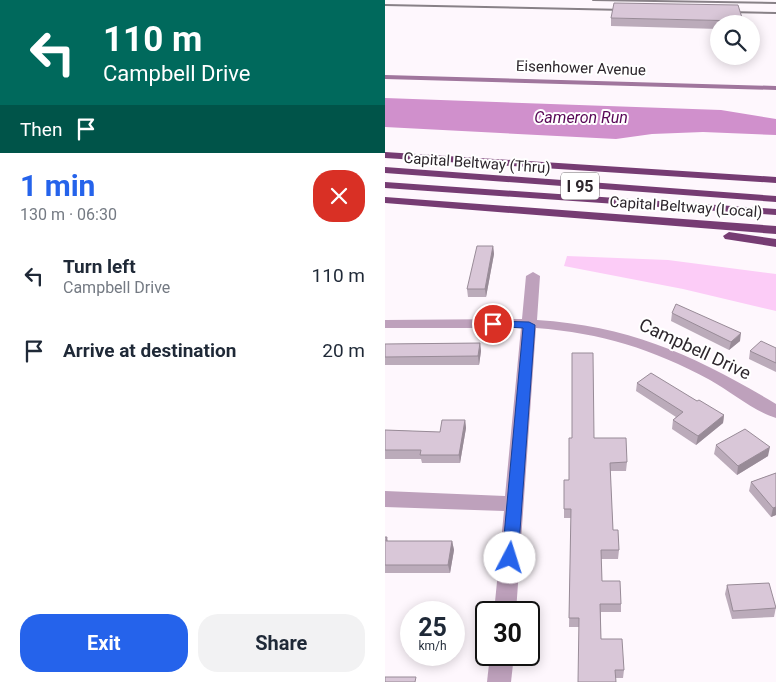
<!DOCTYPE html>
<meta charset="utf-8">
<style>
:root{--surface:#fff;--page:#f2f2f3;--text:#1f2937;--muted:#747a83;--accent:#2563eb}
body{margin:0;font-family:Roboto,sans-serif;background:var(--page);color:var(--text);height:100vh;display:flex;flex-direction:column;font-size:19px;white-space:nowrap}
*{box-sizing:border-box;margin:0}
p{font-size:16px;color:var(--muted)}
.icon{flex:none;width:28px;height:28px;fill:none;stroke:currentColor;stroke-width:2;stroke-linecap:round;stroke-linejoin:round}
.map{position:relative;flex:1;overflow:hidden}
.side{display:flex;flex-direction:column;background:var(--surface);width:385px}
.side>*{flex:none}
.banner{background:#00695c;color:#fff;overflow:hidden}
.controls{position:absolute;left:325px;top:15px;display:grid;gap:10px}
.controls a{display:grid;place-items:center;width:50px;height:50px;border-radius:50%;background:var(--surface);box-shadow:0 2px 12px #0003;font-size:25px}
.speed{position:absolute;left:15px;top:601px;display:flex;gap:10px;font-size:25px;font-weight:700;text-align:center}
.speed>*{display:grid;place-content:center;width:65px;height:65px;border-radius:50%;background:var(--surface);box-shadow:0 2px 12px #0003;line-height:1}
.speed small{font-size:12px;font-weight:400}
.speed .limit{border:2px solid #111;border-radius:8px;background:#fff;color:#111}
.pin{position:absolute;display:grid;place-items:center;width:42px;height:42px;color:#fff;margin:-21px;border:2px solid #fff;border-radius:50%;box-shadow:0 1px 5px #0007}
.me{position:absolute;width:55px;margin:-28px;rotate:5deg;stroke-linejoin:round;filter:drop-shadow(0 0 4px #0008)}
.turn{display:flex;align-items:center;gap:18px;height:105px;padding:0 20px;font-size:22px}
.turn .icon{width:65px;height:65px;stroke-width:2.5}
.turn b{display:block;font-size:35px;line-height:42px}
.then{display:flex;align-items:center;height:48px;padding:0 20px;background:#0003;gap:10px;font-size:19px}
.round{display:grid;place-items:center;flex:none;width:52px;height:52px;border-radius:20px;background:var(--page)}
.headline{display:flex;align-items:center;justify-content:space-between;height:85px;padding:0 20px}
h1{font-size:30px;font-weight:700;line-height:38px;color:var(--accent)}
.cta{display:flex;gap:10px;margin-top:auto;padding:10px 20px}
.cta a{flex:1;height:58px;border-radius:20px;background:var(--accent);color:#fff;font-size:20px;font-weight:700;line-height:58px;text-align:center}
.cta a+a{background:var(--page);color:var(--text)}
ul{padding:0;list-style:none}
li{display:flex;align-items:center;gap:15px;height:75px;padding:0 20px}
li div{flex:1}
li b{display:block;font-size:19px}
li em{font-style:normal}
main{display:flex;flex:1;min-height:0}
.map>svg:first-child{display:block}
</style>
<main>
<section class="side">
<div class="banner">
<div class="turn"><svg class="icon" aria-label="left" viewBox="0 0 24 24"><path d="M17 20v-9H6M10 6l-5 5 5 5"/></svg><div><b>110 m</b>Campbell Drive</div></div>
<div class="then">Then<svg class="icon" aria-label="arrive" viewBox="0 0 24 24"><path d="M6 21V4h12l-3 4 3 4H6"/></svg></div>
</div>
<div class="headline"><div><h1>1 min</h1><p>130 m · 06:30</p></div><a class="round" style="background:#d93025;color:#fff"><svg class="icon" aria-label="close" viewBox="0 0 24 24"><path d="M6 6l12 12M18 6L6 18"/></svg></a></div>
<ul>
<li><svg class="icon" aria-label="left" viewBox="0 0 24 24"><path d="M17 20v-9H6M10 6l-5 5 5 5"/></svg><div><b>Turn left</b><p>Campbell Drive</p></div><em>110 m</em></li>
<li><svg class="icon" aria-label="arrive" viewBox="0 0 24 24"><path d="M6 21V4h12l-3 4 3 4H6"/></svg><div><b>Arrive at destination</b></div><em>20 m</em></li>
</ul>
<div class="cta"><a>Exit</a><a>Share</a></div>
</section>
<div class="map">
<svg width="391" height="682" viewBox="0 0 391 682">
<rect width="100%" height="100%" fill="#fef7fd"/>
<path fill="#fcccf7" d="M182,256L283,260L391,274V311L298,289L179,266Z"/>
<path fill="#d090cc" d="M0,98L336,110L391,119V135L318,132L267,134L231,139L0,127Z"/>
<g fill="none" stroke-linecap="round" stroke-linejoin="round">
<g fill="#bea1bc" fill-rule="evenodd">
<path d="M148,272L155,276L152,320C246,326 311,356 391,404V418C370,412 345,391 325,380C267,349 217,333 151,328L131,612H109L119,511L0,507V491L120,496L136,328H0V320L137,319L141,276Z"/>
<path d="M105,655H129L126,682H102Z"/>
</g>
<path fill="#a0769d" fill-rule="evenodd" d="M0,75L391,86V90L0,79Z"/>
<g fill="#763c73" fill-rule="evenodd">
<path d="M0,152L391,177V183L0,158Z"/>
<path d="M0,167L391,196V202L0,173Z"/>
<path d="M0,182L391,209V215L0,188Z"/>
<path d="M0,197L391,226V234L0,203Z"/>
<path d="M344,232L391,239V247L340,239L338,236Z"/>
</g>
<g stroke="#888187" stroke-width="2">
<path d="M208,0L391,3"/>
<path d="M0,5L240,10"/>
<path d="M342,12L391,13"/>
</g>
</g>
<g fill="#bbabba">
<path d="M226,18L358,21V24H334V29L226,26Z"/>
<path d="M108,246L109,254L101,297H83L82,289Z"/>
<path d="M287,313L355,341L344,350L286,321Z"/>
<path d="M95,343L96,351L94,365H0V367V344Z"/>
<path d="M391,348V372L364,359L365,351Z"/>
<path d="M252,383L312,401L339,415L338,423L311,445L287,429L288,420L291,417L251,391Z"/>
<path d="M80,420L81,428L75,463H37L36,459H0V430L55,432Z"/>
<path d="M209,438L242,462L241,471H225L228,530L234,550L233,559H216L217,581L236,604V612H216V639L239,670L238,678H230L194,627H184L186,518H179V509L184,480Z"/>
<path d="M331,445L383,456L352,475L329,454Z"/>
<path d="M391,473V515L386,517L364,491L366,482Z"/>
<path d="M0,537H2L3,541H67L69,550L65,573H0Z"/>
<path d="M342,585L391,607L389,617L347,619L340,594Z"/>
</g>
<g fill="#988b97">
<path d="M108,246L109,254L101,297L100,289Z"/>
<path d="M356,333L355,341L344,350L346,342Z"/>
<path d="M95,343L96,351L94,365L93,356Z"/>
<path d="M339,415L338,423L311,445L313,436Z"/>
<path d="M80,420L81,428L75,463L74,455Z"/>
<path d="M385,447L383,456L352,475L353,466Z"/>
<path d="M391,507V515L386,517L388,508Z"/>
<path d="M67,541L69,550L65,573L63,565Z"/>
</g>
<g fill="#d9c7d8" stroke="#988b97">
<path d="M229,3L353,5L358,21L226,18Z"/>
<path d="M92,246H108L100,289H82Z"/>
<path d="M291,304L356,333L346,342L287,313Z"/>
<path d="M376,341L391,348V363L365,351Z"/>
<path d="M95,343L93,356L0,357V344Z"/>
<path d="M187,353H208L209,438H241L242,462L225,463L228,530H233L234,550H216L217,581H235L236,604H215L216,639H237L239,670H230L231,682H193L194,618H184L186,509H179V480H184V438H187Z"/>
<path d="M266,373L312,401L314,400L339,415L313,436L288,420L298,412L252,383Z"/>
<path d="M57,420H80L74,455H35L36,450H0V430L55,432Z"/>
<path d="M360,429L385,447L353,466L331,445Z"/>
<path d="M391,473V507L388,508L366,482Z"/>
<path d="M0,537H2L1,541H67L63,565H0Z"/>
<path d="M384,583L391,608L348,611L342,585Z"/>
<path d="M0,677H31L30,682H0Z"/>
</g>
<path fill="#2563eb" stroke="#184099" d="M108,321L144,322L150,325L133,558L130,563L125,565L119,563L117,558L138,328L104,326L102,324Z"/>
<g text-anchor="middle" stroke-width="4" stroke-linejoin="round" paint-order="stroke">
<g font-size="15" fill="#2d262c" stroke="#fff">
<text transform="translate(196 68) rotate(2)" y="5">Eisenhower Avenue</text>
<text transform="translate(92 163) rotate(4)" y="5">Capital Beltway (Thru)</text>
<text transform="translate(301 207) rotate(4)" y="5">Capital Beltway (Local)</text>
</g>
<g font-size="16" font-style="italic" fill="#580756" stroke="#fff">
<text x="196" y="123">Cameron Run</text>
</g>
<rect fill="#fff" stroke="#6c676b" stroke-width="1" x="176" y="172.5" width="38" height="27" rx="4"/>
<g font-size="16" font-weight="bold" fill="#2d262c">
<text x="195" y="192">I 95</text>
</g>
<g font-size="18" fill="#2d262c" stroke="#fff">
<text transform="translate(310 349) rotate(25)" y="6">Campbell Drive</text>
</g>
</g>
</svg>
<div class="controls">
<a><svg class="icon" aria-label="search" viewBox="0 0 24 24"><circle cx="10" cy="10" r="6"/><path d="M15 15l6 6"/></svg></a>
</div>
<div class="speed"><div>25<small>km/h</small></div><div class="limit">30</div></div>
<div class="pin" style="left:108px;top:324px;background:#d93025"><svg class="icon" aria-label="arrive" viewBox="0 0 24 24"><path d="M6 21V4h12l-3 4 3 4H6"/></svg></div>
<svg class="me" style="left:125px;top:558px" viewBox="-20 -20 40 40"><circle r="19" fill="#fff"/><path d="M0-13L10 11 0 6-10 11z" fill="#2563eb"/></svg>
</div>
</main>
